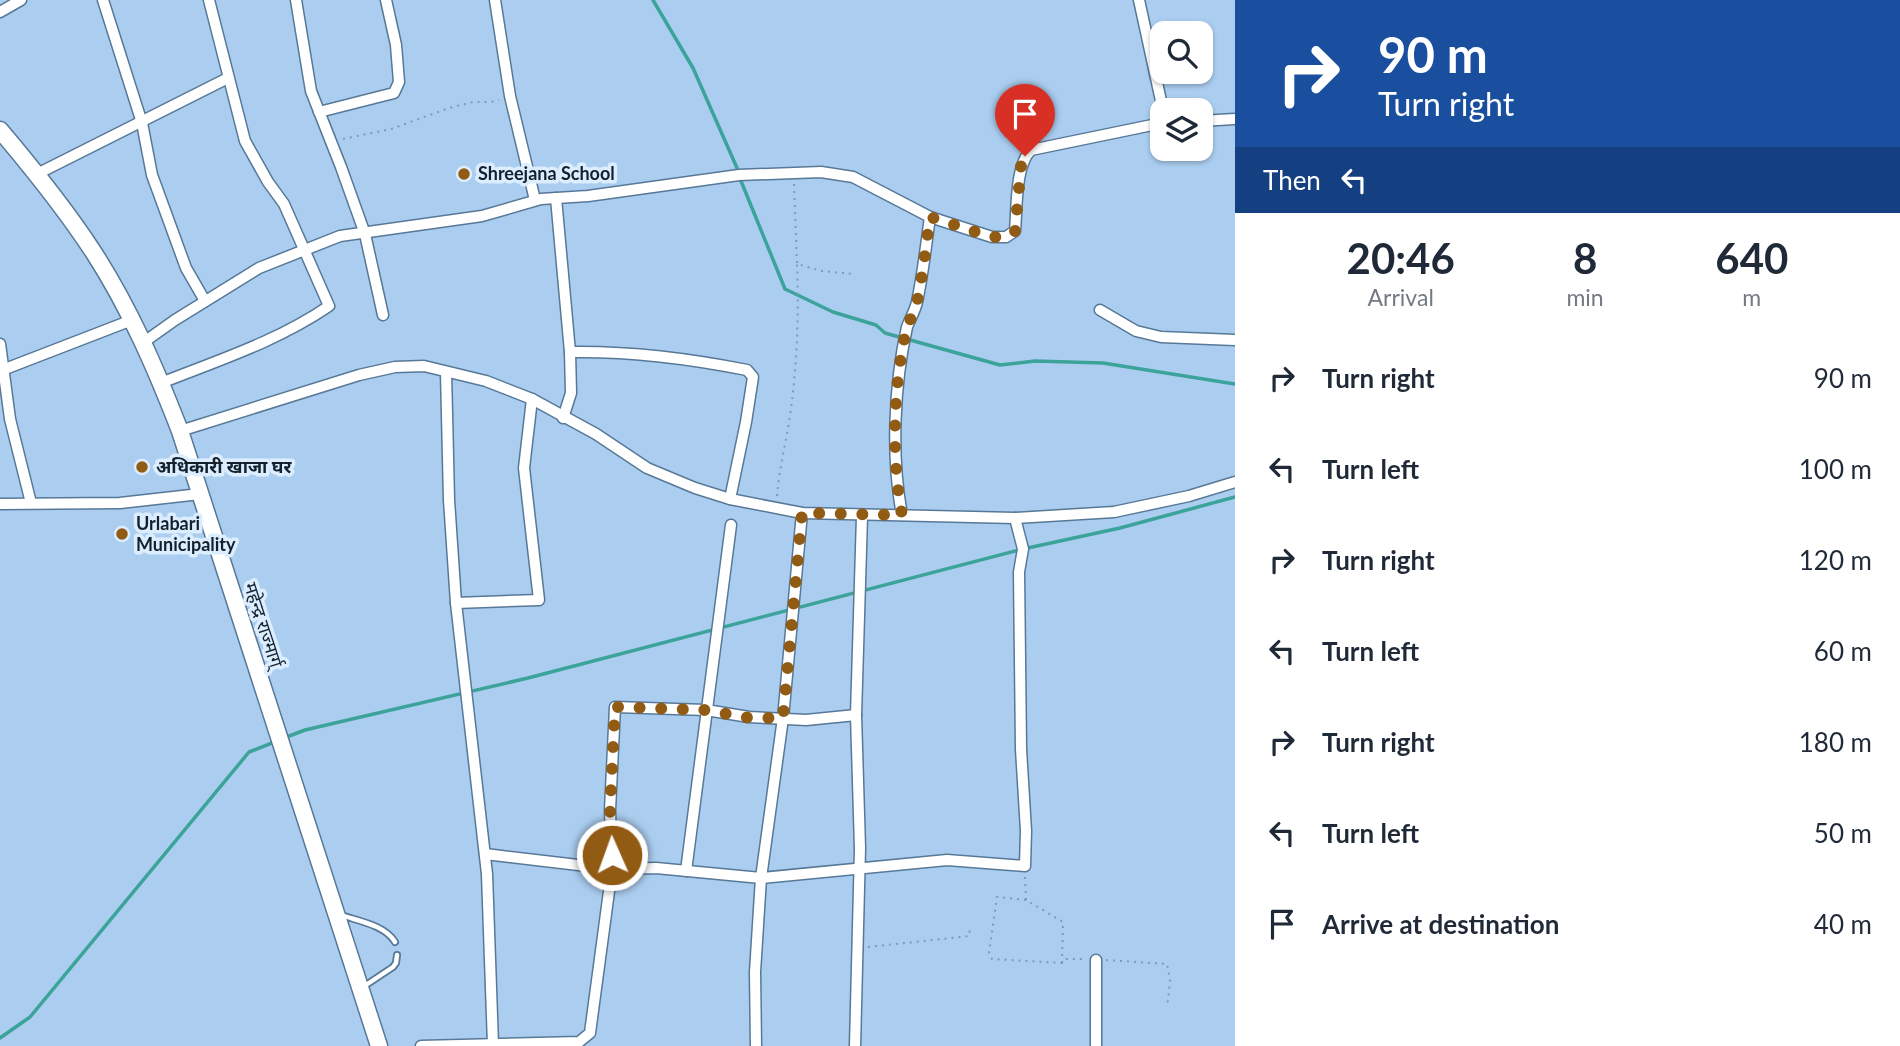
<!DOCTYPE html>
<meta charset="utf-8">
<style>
:root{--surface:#fff;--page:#f6f6f7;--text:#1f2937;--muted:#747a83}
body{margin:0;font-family:Lato,"Noto Sans Devanagari",sans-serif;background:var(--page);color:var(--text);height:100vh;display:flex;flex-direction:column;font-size:26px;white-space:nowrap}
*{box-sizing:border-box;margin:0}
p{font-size:23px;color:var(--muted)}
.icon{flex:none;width:38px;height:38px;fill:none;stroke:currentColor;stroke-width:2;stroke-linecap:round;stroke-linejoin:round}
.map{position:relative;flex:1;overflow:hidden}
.sheet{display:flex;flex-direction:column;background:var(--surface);width:665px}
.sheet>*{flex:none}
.hud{background:#1a4fa0;color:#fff;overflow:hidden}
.fabs{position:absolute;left:1150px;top:21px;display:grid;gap:14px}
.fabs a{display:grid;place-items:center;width:63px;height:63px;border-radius:14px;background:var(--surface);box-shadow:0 2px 5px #0004;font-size:35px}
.pin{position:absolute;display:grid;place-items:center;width:60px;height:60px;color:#fff;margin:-72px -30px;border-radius:50% 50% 50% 0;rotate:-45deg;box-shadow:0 0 7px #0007}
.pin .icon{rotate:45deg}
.me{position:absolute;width:77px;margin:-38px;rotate:358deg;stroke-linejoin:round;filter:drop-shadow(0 0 5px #0008)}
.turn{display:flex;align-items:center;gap:24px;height:147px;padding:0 28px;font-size:32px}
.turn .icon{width:91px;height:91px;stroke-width:2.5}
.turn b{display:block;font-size:49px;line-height:60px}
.then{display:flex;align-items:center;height:66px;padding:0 28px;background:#0003;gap:14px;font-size:26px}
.eta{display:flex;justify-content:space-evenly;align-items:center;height:119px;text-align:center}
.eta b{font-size:42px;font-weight:700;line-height:49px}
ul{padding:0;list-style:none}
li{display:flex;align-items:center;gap:21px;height:91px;padding:0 28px}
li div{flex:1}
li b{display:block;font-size:26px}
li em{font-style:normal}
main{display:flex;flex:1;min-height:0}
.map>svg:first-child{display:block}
</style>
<main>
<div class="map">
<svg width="1235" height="1046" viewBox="0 0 1235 1046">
<rect width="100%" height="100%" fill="#abcef0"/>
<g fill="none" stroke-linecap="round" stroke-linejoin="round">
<g stroke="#3ca39a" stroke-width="3.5">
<path d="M653,0L693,68L737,168"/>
<path d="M741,181L785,289L833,312L876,325L885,333L1000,365L1035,361L1103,363L1235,384"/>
<path d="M284,738L305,730L528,678L1023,549L1120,528L1235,497"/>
<path d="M0,1038L30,1017L249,752L277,741"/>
</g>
<g stroke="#577897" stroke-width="8">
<g id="service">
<path d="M341,915C358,921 385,925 395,942"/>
<path d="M363,987L393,967L396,963L397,955"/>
</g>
</g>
<g stroke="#577897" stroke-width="13">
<g id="minor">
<path d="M103,0L142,123L152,175L186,268L205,301"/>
<path d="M296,0L311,91L341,167L365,234L383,315"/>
<path d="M495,0L510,96L535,200"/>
<path d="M1139,0L1163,110"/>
<path d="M0,12L21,0"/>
<path d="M319,112L394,93L399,82L396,45L386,0"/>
<path d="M1200,121L1235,119"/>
<path d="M37,174L228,78"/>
<path d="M556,198L570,352L571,393L563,418"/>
<path d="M1100,310L1136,331L1161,337L1235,340"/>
<path d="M144,342L175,320L259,268L340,236L482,216L541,199L588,196L739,175L821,172L853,177L930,217L992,237H1006L1015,231C1017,210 1015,165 1031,150L1162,123"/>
<path d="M0,344L10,419L31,503"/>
<path d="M570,352C631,351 687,358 747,370L753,377L746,422L730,499"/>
<path d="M5,369L132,320"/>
<path d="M446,372L449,500L456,603L539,600L524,468L532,399"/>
<path d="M161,383C219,360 278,341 329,306L284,204L268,182L245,141L209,0"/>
<path d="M180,431L359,375L395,367L424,366L486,381L532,399L596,434L647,468L695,488L730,499L802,513L1015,518L1114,512L1189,496L1235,482"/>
<path d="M0,504L120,503L200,494"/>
<path d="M902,515C891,457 894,385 907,327C910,319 915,311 917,302C923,274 926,245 930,217"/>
<path d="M456,603L487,874L493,1045"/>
<path d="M485,854L612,869L610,810L615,707L706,710L749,717L806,720L856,715"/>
<path d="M686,871L731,525"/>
<path d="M1096,960V1046"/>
<path d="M421,1046L579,1042L590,1033L612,869L656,868L761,878L947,860L1025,866L1026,831L1021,749L1019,572L1023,549L1015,518"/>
<path d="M756,1046L755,972L761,878L783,718L802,513"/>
<path d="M855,1046L860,848L856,715L862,516"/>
</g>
</g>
<g stroke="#577897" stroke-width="19">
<path id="trunk" d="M0,130C33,169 66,210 94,253C130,309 156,369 180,431L379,1046"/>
</g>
<g stroke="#7e9ab5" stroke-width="2" stroke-dasharray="2 5" stroke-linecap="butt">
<path d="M343,139L391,129L449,108L473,102H490L499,100"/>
<path d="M794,184L797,264L822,271L853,274"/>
<path d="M777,496C779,469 786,443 790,416C797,366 799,315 797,264"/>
<path d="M1025,877L1026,900L1063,922L1062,963"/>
<path d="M1026,900L997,897L989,953L992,959L1062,963L1066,959H1086"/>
<path d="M868,947L969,936L970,928"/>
<path d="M1106,960L1167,964L1170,980L1168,1001L1164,1004"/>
</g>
<use href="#service" stroke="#fff" stroke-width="4.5"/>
<use href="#minor" stroke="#fff" stroke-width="10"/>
<use href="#trunk" stroke="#fff" stroke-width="16"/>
</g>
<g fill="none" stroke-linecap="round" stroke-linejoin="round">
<path stroke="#925b13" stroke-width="12" stroke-dasharray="0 21.6" d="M612,855L610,810L615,707L706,710L749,718H783L802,513L902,515C891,457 893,384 907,327C910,319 915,311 917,302C923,274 926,245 930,217L992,237H1006L1015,231L1021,166L1025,156"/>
</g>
<g fill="#925b13" stroke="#dbedfe" stroke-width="2.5">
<circle cx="464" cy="174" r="7"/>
<circle cx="142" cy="467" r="7"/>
<circle cx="122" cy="534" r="7"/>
</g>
<g text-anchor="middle" stroke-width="7" stroke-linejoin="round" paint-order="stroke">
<g font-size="18" font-weight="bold" fill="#14212d" stroke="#dbedfe" text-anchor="start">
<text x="478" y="180">Shreejana School</text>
<text x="156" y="473">अधिकारी खाजा घर</text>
<text x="136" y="530">Urlabari<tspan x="136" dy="21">Municipality</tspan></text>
</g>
<g font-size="18" fill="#14212d" stroke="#dbedfe">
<text transform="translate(263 625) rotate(72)" y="6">महेन्द्र राज्मार्ग्</text>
</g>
</g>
</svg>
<div class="fabs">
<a><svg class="icon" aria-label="search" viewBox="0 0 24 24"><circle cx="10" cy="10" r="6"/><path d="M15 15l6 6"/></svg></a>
<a><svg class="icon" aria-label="layers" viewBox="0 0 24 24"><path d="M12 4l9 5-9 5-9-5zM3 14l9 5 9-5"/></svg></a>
</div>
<div class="pin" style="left:1025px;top:156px;background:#d93025"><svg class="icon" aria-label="arrive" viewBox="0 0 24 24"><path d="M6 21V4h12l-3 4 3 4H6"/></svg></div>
<svg class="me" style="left:612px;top:855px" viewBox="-20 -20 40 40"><circle r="17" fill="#925b13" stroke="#fff" stroke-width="3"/><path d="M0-11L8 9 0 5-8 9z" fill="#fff"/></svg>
</div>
<section class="sheet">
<div class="hud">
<div class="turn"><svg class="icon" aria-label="right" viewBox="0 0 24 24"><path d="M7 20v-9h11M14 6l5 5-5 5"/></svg><div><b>90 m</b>Turn right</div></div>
<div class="then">Then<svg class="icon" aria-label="left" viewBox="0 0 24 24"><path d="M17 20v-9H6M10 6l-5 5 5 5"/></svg></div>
</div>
<div class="eta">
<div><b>20:46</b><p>Arrival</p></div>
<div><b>8</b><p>min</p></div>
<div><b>640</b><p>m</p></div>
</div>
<ul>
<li><svg class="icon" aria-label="right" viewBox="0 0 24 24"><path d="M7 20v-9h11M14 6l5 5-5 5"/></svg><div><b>Turn right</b></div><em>90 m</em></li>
<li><svg class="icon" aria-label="left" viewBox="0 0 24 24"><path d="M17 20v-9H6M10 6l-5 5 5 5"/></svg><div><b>Turn left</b></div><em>100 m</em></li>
<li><svg class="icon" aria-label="right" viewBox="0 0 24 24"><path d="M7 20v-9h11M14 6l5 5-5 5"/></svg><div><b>Turn right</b></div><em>120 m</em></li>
<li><svg class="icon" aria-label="left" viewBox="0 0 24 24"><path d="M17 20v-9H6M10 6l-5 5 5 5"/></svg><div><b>Turn left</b></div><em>60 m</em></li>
<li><svg class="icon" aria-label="right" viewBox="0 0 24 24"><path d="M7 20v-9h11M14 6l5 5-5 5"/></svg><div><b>Turn right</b></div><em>180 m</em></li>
<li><svg class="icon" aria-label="left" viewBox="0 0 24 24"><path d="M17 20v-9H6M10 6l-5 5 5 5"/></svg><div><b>Turn left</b></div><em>50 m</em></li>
<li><svg class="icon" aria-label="arrive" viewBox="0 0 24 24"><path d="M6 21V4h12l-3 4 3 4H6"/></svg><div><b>Arrive at destination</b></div><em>40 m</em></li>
</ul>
</section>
</main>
